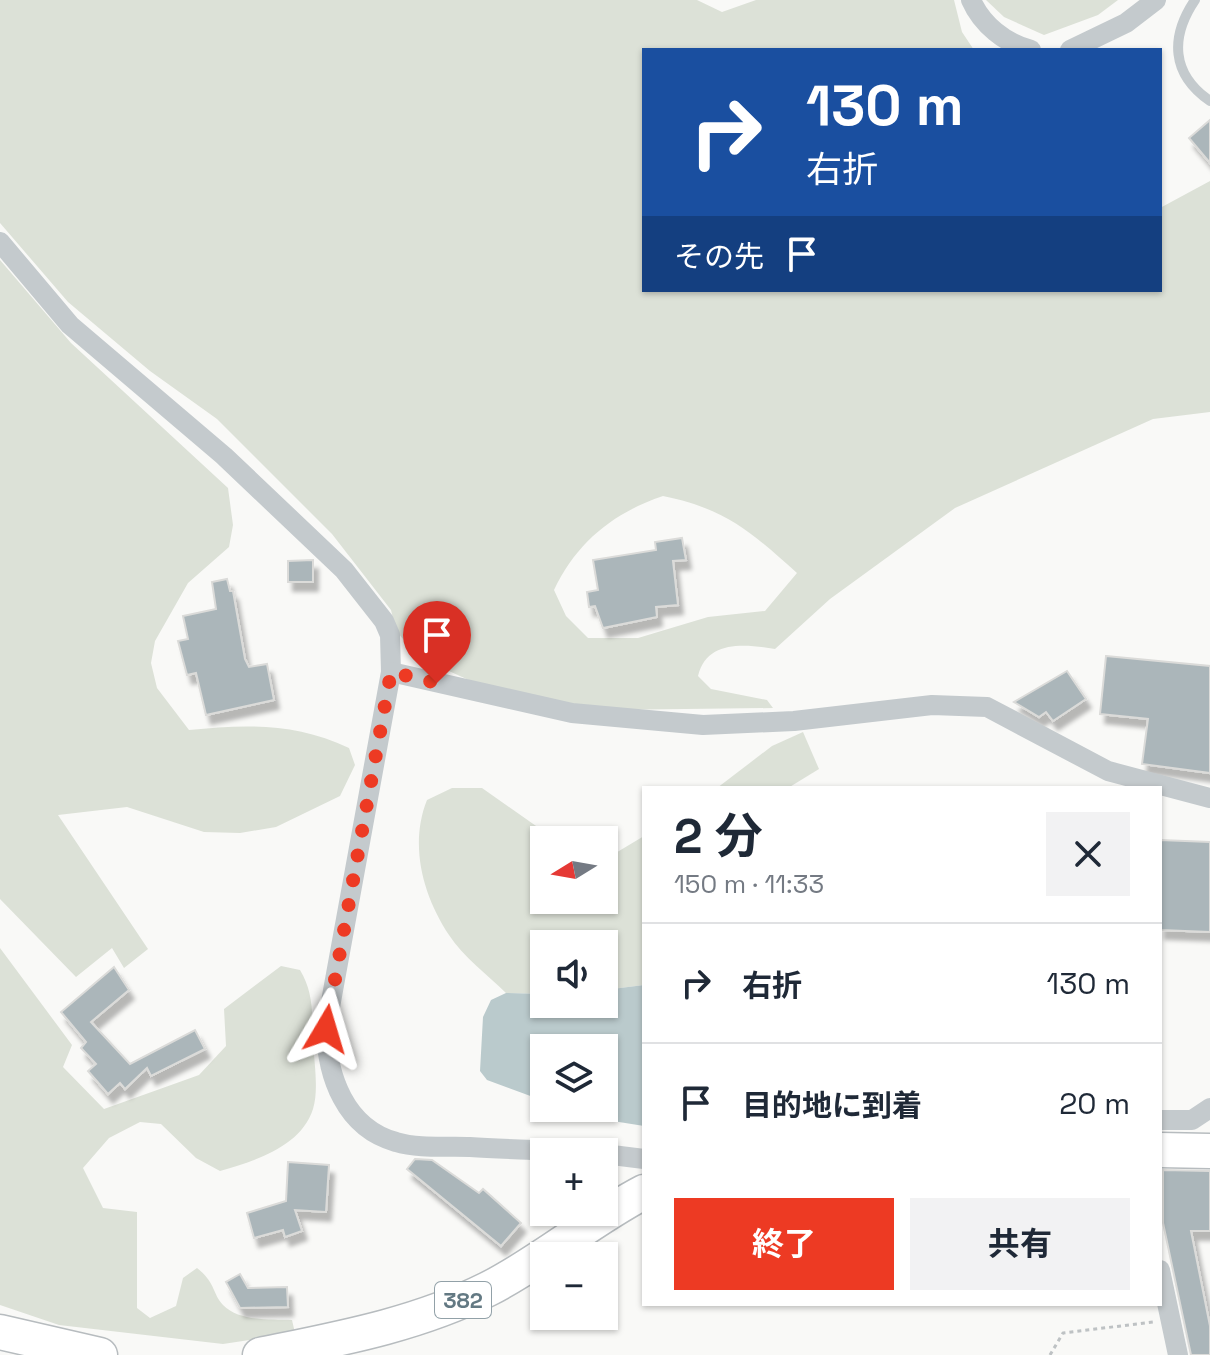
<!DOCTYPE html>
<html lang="ja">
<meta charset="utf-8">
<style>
:root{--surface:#fff;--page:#f2f2f3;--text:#1f2937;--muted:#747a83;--line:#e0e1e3;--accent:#ed3a23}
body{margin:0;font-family:"Space Grotesk","Noto Sans JP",sans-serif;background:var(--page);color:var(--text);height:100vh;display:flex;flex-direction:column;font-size:30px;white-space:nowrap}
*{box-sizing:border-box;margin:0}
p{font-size:26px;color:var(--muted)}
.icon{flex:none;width:44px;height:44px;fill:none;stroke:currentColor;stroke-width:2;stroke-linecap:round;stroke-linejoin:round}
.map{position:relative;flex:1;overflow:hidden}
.details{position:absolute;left:642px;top:786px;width:520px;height:520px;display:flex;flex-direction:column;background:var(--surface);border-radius:0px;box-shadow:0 2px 6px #0004}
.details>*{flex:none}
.banner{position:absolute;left:642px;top:48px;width:520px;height:244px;border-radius:0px;box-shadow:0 2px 6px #0004;background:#1a4fa0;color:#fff;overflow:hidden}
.needle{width:52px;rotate:259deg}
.controls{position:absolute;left:530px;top:826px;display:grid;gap:16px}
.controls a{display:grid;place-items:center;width:88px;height:88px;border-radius:0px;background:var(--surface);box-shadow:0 2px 6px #0004;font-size:40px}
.pin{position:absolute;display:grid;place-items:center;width:68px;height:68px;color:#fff;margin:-82px -34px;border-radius:50% 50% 50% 0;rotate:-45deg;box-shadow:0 0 8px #0007}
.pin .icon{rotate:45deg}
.me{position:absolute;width:88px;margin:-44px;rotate:7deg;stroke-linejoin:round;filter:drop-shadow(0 0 6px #0008)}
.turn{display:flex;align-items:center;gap:28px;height:168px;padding:0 32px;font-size:36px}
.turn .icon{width:104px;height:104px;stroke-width:2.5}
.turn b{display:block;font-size:56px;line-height:68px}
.then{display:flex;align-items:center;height:76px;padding:0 32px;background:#0003;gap:16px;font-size:30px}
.round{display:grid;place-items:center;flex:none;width:84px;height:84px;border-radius:0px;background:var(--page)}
.summary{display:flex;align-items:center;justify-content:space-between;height:136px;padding:0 32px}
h1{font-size:48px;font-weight:700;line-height:60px}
.primary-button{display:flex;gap:16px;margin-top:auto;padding:16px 32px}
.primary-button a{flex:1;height:92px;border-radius:0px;background:var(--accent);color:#fff;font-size:32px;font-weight:700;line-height:92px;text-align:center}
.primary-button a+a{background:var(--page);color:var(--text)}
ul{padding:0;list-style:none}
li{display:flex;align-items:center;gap:24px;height:120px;padding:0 32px;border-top:2px solid var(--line)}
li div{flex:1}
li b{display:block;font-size:30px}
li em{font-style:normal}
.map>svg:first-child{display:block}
</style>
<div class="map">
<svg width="1210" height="1355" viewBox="0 0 1210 1355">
<defs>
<filter id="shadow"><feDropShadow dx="5" dy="9" stdDeviation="2" flood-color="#0004"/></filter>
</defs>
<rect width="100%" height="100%" fill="#f9f9f7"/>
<g fill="#dce1d7" fill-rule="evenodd">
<path d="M0,0H697L722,12L756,0H954L962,32L974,50H644V290H1160V208L1210,181V412L1153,419L955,508L830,599L775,649C744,644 707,640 698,676L711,689L767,700L773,708L606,710L546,701L471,681L440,667L411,648L396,631L391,610L332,534L217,419L150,371L68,302L0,223ZM663,496C726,509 750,531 797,573L765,611L708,617L638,638H588L566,616L554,590C577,542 613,513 663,496Z"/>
<path d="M986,0H1118L1098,15L1044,35L1004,17Z"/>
<path d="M0,260L71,343L228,488L233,525L229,547L188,583L155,641L151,663L157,688L189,730C247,724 296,723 349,748L355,765L340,796L276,827L240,833L204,832L127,807L58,815L148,949L124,968L112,948L76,977L0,899Z"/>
<path d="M803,732L819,769L788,788H717L772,746Z"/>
<path d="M452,788H482L556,840H544V900H604V860L644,836V985L604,990V944H544V994L506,993C488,975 463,957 449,935C423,896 409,845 427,800Z"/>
<path d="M0,948L72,1045L63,1067L104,1109L199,1075L226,1046L224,1009L281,966L300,970C314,993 312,1015 313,1041C314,1061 319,1090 313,1109C301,1147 254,1161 220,1171L196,1158L161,1124L140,1122L109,1138L83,1168L103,1208L137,1212V1308L150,1318L176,1306L183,1278L197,1268C216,1283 212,1293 223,1305C240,1322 270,1319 292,1320L295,1333L223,1344L59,1325L0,1305Z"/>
</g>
<path fill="#bacacc" d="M644,985V1126L594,1118L563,1108H604V1048H544V1101L487,1080L480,1071L483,1017L491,1000L506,993L544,994V1004H604V990Z"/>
<g fill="#abb6ba" stroke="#dbdbd9" stroke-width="2" filter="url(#shadow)">
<path d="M1210,120V163L1189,138Z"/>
<path d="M682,538L686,560L673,561L678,605L656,607L657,617L603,628L595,606L589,607L587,592L598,590L593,560L656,550L655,542Z"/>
<path d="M313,560V582H288V561Z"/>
<path d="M227,579L230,591H233L245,659L249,667L267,664L274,700L206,715L196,673L187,675L178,641L188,639L183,616L216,609L212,582Z"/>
<path d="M1106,656L1210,666V773L1142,764L1148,719L1100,714Z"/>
<path d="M1067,671L1086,699L1053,721L1046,712L1039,717L1014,702Z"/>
<path d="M1160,840L1210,842V932L1160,930Z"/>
<path d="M114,967L129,990L91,1022L130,1064L195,1030L205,1049L151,1076L147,1068L125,1089L120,1083L108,1094L88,1071L96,1064L81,1048L86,1042L61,1012Z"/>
<path d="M415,1159L432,1160L479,1193L483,1189L521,1223L501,1246L407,1169Z"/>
<path d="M288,1162L329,1165L326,1212L295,1210L302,1231L285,1237L283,1230L254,1238L247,1213L286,1201Z"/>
<path d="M1163,1170L1210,1171V1231H1191L1210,1326V1355H1191L1163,1223Z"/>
<path d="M240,1274L248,1288L287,1287L288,1307L240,1308L226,1282Z"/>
</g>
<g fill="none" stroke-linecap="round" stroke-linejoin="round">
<g stroke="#b7bcbf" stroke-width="37">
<g id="trunk">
<path d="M1160,1150L1210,1151"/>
<path d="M0,1332L100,1355"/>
<path d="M260,1355C338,1339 416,1325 488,1289C543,1261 590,1220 644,1192"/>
</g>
</g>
<path stroke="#bec2c4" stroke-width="3" stroke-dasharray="4 4" stroke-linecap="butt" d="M1050,1355L1063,1333L1153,1322"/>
<path stroke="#c4cacd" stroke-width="10" d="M1195,0C1170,37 1171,74 1210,101"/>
<g stroke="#c4cacd" stroke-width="20">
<path d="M971,0C982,25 1005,43 1031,50"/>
<path d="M1070,50L1126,23L1156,0"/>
<path d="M0,242L70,325L224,456L344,570L384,621L390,635L391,672L326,1029C327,1076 345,1128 396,1142C419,1149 446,1146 470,1147C503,1149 536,1150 569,1152"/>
<path d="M391,672L572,713L703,725L794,721L932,705L987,707L1108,771L1210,798"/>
<path d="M1160,1120H1192L1210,1108"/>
<path d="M604,1154L644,1159"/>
<path d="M1160,1270L1178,1355"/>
</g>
<use href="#trunk" stroke="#fff" stroke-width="34"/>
</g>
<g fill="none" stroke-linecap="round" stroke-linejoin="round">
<path stroke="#ed3a23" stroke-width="14" stroke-dasharray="0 25.2" d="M326,1029L391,672L437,683"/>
</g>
<g text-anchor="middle" stroke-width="8" stroke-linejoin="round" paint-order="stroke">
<rect fill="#fff" stroke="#92a1a8" stroke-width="2" x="435" y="1282" width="56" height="36" rx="6"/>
<g font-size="22" font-weight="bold" fill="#637983">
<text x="463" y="1308">382</text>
</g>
</g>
</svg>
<div class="controls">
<a><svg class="needle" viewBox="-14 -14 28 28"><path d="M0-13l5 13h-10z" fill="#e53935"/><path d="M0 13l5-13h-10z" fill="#747a83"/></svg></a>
<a><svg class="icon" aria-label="sound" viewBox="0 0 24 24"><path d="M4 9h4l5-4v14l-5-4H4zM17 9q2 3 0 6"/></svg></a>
<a><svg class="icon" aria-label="layers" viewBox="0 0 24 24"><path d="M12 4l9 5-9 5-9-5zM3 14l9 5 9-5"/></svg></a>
<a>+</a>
<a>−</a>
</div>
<div class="pin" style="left:437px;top:683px;background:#d93025"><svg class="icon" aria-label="arrive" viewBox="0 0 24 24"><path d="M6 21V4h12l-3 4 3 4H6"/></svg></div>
<svg class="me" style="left:326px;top:1029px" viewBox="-20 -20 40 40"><path d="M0-17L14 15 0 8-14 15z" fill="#ed3a23" stroke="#fff" stroke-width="4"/></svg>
<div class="banner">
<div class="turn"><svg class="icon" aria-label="right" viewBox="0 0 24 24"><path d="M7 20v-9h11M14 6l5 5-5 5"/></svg><div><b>130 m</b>右折</div></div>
<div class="then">その先<svg class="icon" aria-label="arrive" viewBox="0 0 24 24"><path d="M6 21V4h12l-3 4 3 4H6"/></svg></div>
</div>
<section class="details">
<div class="summary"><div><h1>2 分</h1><p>150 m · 11:33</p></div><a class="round"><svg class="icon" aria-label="close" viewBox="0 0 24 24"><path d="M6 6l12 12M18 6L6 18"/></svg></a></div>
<ul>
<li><svg class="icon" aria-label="right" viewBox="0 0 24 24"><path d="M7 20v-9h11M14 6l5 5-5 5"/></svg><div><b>右折</b></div><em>130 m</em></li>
<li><svg class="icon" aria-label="arrive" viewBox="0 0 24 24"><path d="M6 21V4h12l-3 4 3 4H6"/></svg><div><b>目的地に到着</b></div><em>20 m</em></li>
</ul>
<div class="primary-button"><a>終了</a><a>共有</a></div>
</section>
</div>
